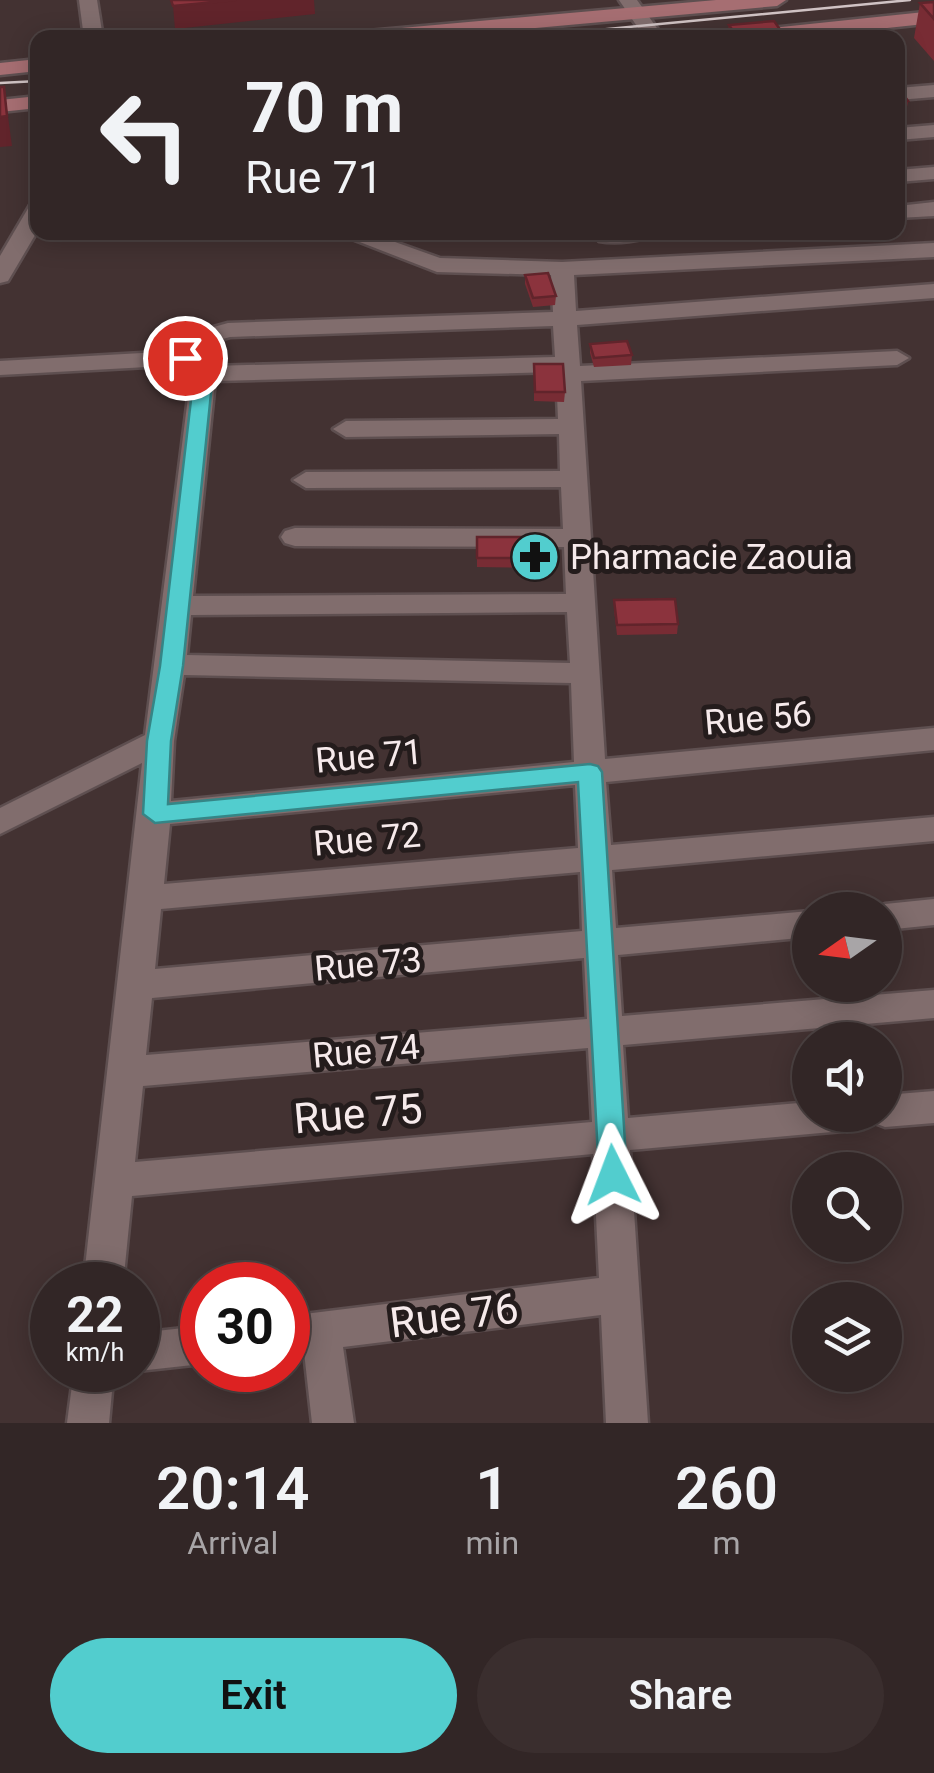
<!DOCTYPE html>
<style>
:root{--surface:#322626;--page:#3a2e2e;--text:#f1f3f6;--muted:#a8a5a7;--line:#4d4343;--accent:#52cdce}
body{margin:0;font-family:Roboto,sans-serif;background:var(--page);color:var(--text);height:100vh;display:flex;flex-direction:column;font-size:38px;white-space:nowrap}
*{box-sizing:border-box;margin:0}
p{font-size:32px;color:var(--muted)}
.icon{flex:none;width:55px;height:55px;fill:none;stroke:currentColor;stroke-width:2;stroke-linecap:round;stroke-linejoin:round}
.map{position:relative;height:1423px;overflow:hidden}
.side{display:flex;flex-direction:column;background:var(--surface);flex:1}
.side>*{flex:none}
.guide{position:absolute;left:30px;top:30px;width:875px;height:210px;border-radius:20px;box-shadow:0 5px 25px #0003,0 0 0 2px var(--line);background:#322626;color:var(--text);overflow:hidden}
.needle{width:65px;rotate:256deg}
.buttons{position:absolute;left:792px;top:892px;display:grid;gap:20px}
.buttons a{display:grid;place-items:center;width:110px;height:110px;border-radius:50%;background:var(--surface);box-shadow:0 5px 25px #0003,0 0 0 2px var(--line);font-size:50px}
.speed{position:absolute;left:30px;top:1262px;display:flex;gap:20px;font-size:50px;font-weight:700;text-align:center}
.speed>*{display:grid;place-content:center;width:130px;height:130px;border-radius:50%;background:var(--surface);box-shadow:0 5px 25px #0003,0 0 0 2px var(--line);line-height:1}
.speed small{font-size:25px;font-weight:400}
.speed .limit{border:15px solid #d22;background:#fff;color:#111}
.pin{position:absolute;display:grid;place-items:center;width:85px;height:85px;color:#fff;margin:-42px;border:5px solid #fff;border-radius:50%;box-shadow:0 2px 10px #0007}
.me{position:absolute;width:110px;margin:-55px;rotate:357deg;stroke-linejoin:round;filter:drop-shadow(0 0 8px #0008)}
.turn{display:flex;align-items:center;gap:35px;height:210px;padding:0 50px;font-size:45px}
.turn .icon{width:130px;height:130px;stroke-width:2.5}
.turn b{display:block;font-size:70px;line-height:85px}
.eta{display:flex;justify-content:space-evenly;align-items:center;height:170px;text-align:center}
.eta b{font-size:60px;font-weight:600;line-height:70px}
.cta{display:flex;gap:20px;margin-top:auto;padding:20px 50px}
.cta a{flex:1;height:115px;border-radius:60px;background:var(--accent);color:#111;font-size:40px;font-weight:600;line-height:115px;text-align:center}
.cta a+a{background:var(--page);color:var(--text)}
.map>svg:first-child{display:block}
</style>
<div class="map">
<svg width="934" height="1423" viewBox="0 0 934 1423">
<rect width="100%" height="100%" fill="#433232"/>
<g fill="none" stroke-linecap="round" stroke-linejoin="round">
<g stroke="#5e4f50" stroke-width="5">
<g id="street">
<path d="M79,0H97L103,38H84Z"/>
<path d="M619,0H637L664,38H645Z"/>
<path d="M934,85V97L898,100V88Z"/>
<path d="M934,125V137L898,140V128Z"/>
<path d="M934,167V179L898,182V170Z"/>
<path d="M934,202V216L898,218V206Z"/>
<path d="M38,204V230L8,281L0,283V256L30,205Z"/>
<path d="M334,232H367L440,258L562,262L934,243V257L574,275L576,311L934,284V298L577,325L580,366L897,351L909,358L897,365L581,381L605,759L934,728V750L606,782L611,845L934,817V841L612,870L616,928L810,911V937L618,955L622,1016L934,990V1018L623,1045L628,1118L810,1102V1115H861L856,1126L843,1131L630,1150L648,1423H606L601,1315L343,1347L354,1423H312L304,1352L288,1354V1316L599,1278L593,1154L132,1196L123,1285H83L142,763L0,834V808L145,735L191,374L184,365L0,375V361L178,351L203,330L228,323L553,312L551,275L437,272ZM553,326L555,357L211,366L202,355L219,340L230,337ZM556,372L558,419L346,421L333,429L346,437L559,434L560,471L306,472L293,480L306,488L561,487L563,529L295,528L285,531L281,537L285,543L295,546L564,547L566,594L193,596L215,381ZM567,612L570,663L187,655L191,615ZM184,675L571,683L574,762L171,801L174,741ZM575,785L578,848L164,884L170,824ZM580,872L582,931L155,969L161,909ZM584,958L587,1019L146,1055L152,998ZM588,1048L592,1122L135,1162L143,1086Z"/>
<path d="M598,232H656C644,242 615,244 599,241Z"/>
<path d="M934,899V925L885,930V910H872L885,904Z"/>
<path d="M934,1091V1123L885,1127L872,1122L869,1115H885V1095Z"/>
<path d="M202,1326V1364L138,1371L135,1370L138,1333Z"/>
<path d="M74,1370H114L109,1423H67Z"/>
</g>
</g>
<g stroke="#5e4f50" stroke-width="5">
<g id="secondary">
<path d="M716,0H786L777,6L425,38H348L357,32Z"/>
<path d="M934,11V23L793,38H725L734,32Z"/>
<path d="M38,59V71L0,75V63Z"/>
<path d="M38,96V108L0,112V100Z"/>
</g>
</g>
<use href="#street" fill="#816d6d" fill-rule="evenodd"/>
<use href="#secondary" fill="#a66e72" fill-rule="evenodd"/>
<g stroke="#d0c3c4" stroke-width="2.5">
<path d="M514,38L910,0"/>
<path d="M0,83L38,81"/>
</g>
</g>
<g fill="#782c34">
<path d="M934,2V61L914,38L920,3Z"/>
<path d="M729,25L786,38H727Z"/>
<path d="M898,87L908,101L903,130L898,131Z"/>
<path d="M525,275L556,296L555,305L533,307L525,284Z"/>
<path d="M590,344L632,355L631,365L594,367L590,353Z"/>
<path d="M534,364L565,392L564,402L534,401Z"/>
<path d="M477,537L544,558L543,568L477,567Z"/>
<path d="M614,600L678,624L677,634L617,635L614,609Z"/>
</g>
<g fill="#61242b">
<path d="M236,0H314L315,14L175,29L173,6Z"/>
<path d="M4,87L12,146L0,147V117Z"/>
</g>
<g fill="#8b333d" stroke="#61242b" stroke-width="2.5">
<path d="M171,0H236L173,6Z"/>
<path d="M934,2V19L920,3Z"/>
<path d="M774,21L786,38H738L729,25Z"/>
<path d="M0,87H4L7,116L0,117Z"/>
<path d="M898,87L908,101L898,102Z"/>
<path d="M548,273L556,296L533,298L525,275Z"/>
<path d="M627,341L632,355L594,358L590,344Z"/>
<path d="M534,364H563L565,392H535Z"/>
<path d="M477,537H542L544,558H477Z"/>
<path d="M675,599L678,624L617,625L614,600Z"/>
</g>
<path fill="#52cdce" stroke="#358586" stroke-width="2.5" d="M185,352L201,357L213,374L183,666L171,741L168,804L590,764L598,766L602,772L627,1175L623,1184L613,1188L603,1184L599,1175L578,782L155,823L143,814L147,741L160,666L194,374L176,358Z"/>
<defs>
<g id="pharmacy-disc" transform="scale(2.5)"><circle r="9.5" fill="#52cdce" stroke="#241c1c"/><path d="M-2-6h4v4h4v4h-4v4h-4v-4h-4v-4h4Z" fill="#111"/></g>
</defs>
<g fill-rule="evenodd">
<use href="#pharmacy-disc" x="535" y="557"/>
</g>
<g text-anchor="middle" stroke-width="10" stroke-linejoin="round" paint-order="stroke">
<g font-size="35" fill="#f6eaeb" stroke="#241c1c" text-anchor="start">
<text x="570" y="569">Pharmacie Zaouia</text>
</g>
<g font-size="35" fill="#f6eaeb" stroke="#241c1c">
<text transform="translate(758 718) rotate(-5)" y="12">Rue 56</text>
<text transform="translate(369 756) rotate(-5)" y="12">Rue 71</text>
<text transform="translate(367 839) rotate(-5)" y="12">Rue 72</text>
<text transform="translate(368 964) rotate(-5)" y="12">Rue 73</text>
<text transform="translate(366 1051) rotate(-5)" y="12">Rue 74</text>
</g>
<g font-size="42" fill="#f6eaeb" stroke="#241c1c">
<text transform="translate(358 1113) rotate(-5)" y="15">Rue 75</text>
<text transform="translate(454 1315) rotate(-7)" y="15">Rue 76</text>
</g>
</g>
</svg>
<div class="buttons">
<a><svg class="needle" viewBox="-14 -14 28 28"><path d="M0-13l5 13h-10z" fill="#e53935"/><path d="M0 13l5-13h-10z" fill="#a8a5a7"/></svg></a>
<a><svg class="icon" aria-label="sound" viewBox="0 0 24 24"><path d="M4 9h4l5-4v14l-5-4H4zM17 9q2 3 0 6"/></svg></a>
<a><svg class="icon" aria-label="search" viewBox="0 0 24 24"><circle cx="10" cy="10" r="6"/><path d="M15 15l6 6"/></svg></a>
<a><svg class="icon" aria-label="layers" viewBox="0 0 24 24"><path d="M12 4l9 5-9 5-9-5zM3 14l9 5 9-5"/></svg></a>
</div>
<div class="speed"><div>22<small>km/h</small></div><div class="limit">30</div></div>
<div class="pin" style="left:185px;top:358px;background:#d93025"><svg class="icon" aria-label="arrive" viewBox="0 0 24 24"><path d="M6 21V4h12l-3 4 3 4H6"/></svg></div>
<svg class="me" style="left:613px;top:1175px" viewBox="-20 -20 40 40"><path d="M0-17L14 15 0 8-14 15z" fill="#52cdce" stroke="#fff" stroke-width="4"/></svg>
<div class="guide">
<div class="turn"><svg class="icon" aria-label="left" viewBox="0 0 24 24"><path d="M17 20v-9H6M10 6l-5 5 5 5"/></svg><div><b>70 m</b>Rue 71</div></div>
</div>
</div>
<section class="side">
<div class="eta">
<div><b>20:14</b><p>Arrival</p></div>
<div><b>1</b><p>min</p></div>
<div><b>260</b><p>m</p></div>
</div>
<div class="cta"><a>Exit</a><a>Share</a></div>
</section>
